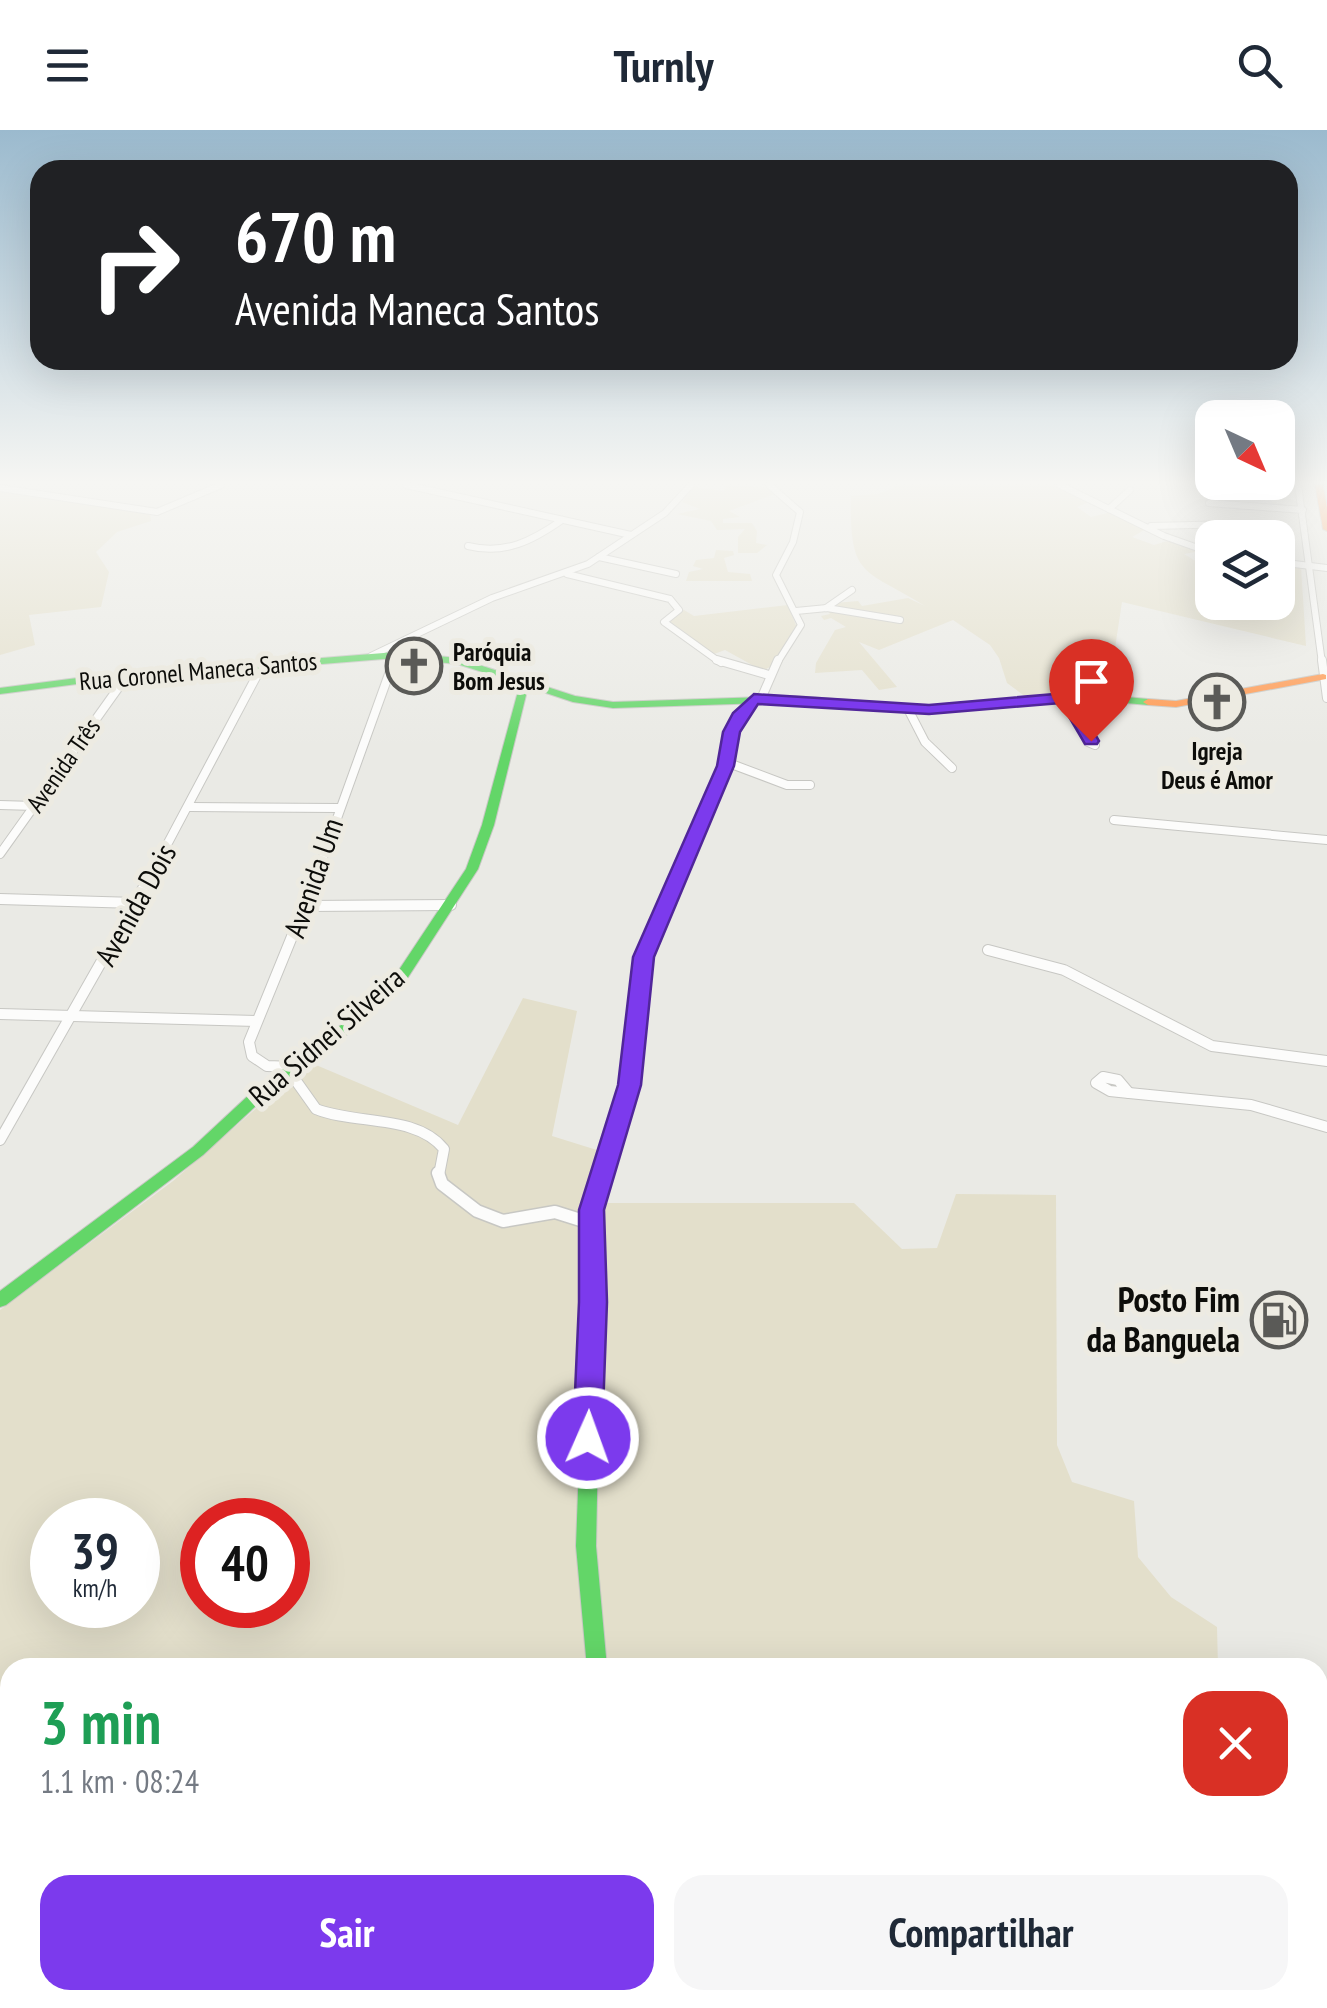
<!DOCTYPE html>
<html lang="pt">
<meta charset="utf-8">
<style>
:root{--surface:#fff;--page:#f6f6f7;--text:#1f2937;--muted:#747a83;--accent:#7c3aed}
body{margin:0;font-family:"PT Sans Narrow",sans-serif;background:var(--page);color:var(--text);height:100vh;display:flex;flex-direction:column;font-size:38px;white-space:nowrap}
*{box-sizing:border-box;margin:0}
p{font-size:32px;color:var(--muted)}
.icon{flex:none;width:55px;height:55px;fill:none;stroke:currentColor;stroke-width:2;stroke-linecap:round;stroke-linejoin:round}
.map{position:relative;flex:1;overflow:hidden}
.side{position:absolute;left:0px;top:1528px;width:1328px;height:352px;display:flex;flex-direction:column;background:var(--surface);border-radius:30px 30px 0 0;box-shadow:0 10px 40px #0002}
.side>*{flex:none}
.hud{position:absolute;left:30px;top:30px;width:1268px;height:210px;border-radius:30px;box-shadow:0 10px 40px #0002;background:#202124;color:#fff;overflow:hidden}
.needle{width:65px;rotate:136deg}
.tools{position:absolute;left:1195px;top:270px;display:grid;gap:20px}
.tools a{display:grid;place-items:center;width:100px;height:100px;border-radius:20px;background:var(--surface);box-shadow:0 10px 40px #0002;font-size:50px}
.speed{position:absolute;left:30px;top:1368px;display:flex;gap:20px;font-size:50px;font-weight:700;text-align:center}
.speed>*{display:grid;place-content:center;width:130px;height:130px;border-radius:50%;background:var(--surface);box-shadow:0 10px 40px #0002;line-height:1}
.speed small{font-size:25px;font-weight:400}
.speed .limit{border:15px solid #d22;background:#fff;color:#111}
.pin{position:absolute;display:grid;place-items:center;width:85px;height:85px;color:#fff;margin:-102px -42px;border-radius:50% 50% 50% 0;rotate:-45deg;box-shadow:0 0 10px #0007}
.pin .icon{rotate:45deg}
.me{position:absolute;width:110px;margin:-55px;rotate:2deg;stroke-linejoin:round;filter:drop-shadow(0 0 8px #0008)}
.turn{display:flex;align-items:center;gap:35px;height:210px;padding:0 40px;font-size:45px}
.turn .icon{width:130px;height:130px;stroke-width:2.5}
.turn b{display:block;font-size:70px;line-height:85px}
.round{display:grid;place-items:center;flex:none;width:105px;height:105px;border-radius:30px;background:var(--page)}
.summary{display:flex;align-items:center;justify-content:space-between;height:170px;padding:0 40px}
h1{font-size:60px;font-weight:700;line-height:75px;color:#1e9e55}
.cta{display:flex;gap:20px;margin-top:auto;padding:20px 40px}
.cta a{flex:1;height:115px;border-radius:30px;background:var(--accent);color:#fff;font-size:40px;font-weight:700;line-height:115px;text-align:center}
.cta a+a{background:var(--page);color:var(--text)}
header{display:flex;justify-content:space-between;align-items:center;height:130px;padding:0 40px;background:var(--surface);font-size:45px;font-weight:700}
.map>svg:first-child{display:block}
</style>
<header><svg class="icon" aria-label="menu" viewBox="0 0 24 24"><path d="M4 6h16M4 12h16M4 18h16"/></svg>Turnly<svg class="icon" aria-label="search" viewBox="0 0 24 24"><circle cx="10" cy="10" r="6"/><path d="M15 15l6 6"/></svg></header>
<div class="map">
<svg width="1327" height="1878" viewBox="0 0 1327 1878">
<rect width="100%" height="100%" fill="#eaeae5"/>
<g fill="#e3dfcb" fill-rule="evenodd">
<path d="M728,355L769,358L775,364L729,381L740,387L723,389V393H752L757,401L756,413L767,415L757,423H738V407L745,399L717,400L711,391L677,384L700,379L682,372L694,357L723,361Z"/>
<path d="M900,355H1054L1089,372L1077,377L1091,387L1112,382L1146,399L1132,407L1154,415L1171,410L1200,421L1184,424L1204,436H1212V472H1278V434L1301,436L1306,516L1122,472L1108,564L1026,567L1007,553L999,528L990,515L953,490L879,520L859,512L897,557L879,560L862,540L815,543L816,533L835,500L846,497L831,488L824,490L821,486L830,484L826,478L835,473L858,471L862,476L908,468L925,476C865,438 849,450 851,366L878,364Z"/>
<path d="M0,359L150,383L151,391L117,402L96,422L109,442L101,477L29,485L35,515L0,525Z"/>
<path d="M716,420L733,421L734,425L724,428L728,442L750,444L752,451H686L689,442L703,439L693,436L696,430L714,428Z"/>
<path d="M788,475L797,498L773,535L763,541L725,520L714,524L666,489L684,480L694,486Z"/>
<path d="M523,868L577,881L552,1006L600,1021L604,1073H854L902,1119L937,1118L956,1064L1056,1065L1057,1315L1072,1352L1134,1371L1138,1427L1171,1467L1217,1497L1218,1537L10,1538V1870H673L670,1878H0V1180L173,1051L309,932L458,995ZM52,1390H138V1475H52ZM202,1390H288V1475H202Z"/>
<path d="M675,1870H1111L1112,1878H676Z"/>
</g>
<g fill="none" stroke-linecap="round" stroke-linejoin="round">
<g stroke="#c7c7c3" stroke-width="8">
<g id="street-far4">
<path d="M406,355L631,405"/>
<path d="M769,355L800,382L793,412L776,445L801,495L777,533"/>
<path d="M1060,355L1164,406L1212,423"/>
<path d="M1298,355L1322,533"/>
<path d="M0,358L157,382L221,355"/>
<path d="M1209,373L1303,380"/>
<path d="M1109,379L1130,360"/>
<path d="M1151,396L1235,394"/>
<path d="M468,416C505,425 532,411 562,390"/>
<path d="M599,427L676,444"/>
<path d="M1278,432L1327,438"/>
<path d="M567,444L670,469L679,480L664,492L721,533"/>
<path d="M826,478L852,460"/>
<path d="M796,481L827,478L900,490"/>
<path d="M371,526L492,468L588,434L665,383L691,355"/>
<path d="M393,533L396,525"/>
</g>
</g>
<g stroke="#c7c7c3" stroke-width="10">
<g id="street-far3">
<path d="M717,530L769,545"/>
<path d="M1322,530L1327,568"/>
<path d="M1066,568L1088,612L1095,615L1088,609"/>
<path d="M761,569L778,530"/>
<path d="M908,579L925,612L952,638"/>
<path d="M726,632L787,655H810"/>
<path d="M0,675L35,676"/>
<path d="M190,677L338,678"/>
<path d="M1114,690L1327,710"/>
<path d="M0,724L126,547"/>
<path d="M144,758L263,534"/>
<path d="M312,758L394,530"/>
</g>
</g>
<g stroke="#c7c7c3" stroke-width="12">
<g id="street-far2">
<path d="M0,769L136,773"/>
<path d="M306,776L451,775"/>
<path d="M988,820L1064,840L1212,916L1327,931"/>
<path d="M0,884L256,891"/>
<path d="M294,937L267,936L252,926L249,912L313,755"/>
<path d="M289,941L316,979C355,995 416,984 444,1019L439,1045"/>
<path d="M1103,947L1118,950L1129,963L1110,961L1096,953Z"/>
<path d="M1129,963L1251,975L1327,997"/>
<path d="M0,1010L145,755"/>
</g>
</g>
<g stroke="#c7c7c3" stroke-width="15">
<path id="street-far1" d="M438,1043L442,1054L477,1081L503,1091L555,1082L590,1093"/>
</g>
<g stroke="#c7c7c3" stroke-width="19">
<path id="street" d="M920,1870L936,1878"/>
</g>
<g stroke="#c7c7c3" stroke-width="2">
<g id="fast">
<path d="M396,522L458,528L575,566L613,572L795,566L929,576L1093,564L1148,569L1153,572L1148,575L1093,570L929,582L795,572L613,578L573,572L528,557L494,695L478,739L403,855L359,895L260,972L203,1025L6,1175L0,1177V1161L193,1017L250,964L349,889L393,849L466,739L482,695L520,554L457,534L396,528L85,553L0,564V558L85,547Z"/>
<path d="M674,750L680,754L654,815L636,955L599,1080L601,1172L596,1416L607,1538H587L576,1416L585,1172L583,1080L622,955L642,815L668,754Z"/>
</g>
</g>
<g stroke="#c7c7c3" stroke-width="2">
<g id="slow">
<path d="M1315,355H1323L1327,378V401L1323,399Z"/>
<path d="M1323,544L1326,545V549L1176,577L1148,575L1143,572L1148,569L1176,571Z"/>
</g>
</g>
<g stroke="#c7c7c3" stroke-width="2">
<path id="jam" d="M751,567L759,569L740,592L730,637L680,754L678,757H670L668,754L720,637L730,592Z"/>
</g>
<use href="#street-far4" stroke="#fcfcfb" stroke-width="6"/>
<use href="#street-far3" stroke="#fcfcfb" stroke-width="8"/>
<use href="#street-far2" stroke="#fcfcfb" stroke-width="10"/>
<use href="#street-far1" stroke="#fcfcfb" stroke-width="12"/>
<use href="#street" stroke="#fcfcfb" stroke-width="16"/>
<use href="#fast" fill="#63d668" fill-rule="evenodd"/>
<use href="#slow" fill="#ff974d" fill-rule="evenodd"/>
<use href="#jam" fill="#b3261e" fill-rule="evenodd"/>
</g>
<linearGradient id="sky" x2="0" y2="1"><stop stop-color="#9bbace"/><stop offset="0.57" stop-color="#f6f6f3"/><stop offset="1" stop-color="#f6f6f3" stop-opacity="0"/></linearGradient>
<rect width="1327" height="618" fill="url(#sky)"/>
<path fill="#7c3aed" stroke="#51269a" stroke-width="2.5" d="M1066,563L1074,568L1099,611L1097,614H1085L1061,573L929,584L758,574L740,602L734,636L654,827L641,955L604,1080L607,1172L602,1308L598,1318L588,1322L577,1318L573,1308L579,1172V1080L618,955L633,827L717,636L723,602L733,583L754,564L929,575Z"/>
<defs>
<g id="church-ring" transform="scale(2.875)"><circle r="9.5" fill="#edebe2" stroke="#5a5a57" stroke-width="1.5"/><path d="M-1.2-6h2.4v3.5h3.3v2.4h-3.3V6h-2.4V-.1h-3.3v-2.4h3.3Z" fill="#5a5a57"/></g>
<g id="fuel-ring" transform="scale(2.875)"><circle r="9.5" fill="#edebe2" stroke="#5a5a57" stroke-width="1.5"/><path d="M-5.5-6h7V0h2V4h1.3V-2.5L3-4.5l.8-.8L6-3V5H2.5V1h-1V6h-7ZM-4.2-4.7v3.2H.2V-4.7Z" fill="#5a5a57"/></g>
</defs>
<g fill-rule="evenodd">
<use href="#church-ring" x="414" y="536"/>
<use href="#church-ring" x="1217" y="572"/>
<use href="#fuel-ring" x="1279" y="1190"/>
</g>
<g text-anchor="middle" stroke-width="10" stroke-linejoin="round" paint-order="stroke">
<g font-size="25" font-weight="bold" fill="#0d0d0a" stroke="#edebe2" text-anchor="start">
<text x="453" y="531">Paróquia<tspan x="453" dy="29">Bom Jesus</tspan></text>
<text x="1217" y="630" text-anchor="middle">Igreja<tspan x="1217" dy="29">Deus é Amor</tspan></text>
</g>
<g font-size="25" fill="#0d0d0a" stroke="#edebe2">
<text transform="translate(198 541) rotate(-5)" y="9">Rua Coronel Maneca Santos</text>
<text transform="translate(63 635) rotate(-55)" y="9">Avenida Três</text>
</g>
<g font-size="30" fill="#0d0d0a" stroke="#edebe2">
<text transform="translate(314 748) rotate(-71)" y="10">Avenida Um</text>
<text transform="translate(136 775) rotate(-61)" y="10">Avenida Dois</text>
<text transform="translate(327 907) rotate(-41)" y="10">Rua Sidnei Silveira</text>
</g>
<g font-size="35" font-weight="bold" fill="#0d0d0a" stroke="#edebe2" text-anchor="end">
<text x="1240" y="1182">Posto Fim<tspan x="1240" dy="40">da Banguela</tspan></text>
</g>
</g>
</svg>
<div class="tools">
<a><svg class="needle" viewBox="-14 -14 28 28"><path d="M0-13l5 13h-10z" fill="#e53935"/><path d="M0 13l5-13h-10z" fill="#747a83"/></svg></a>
<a><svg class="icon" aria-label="layers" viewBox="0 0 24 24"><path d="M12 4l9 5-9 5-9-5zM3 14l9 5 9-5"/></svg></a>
</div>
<div class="speed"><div>39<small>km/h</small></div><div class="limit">40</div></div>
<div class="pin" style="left:1091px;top:611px;background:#d93025"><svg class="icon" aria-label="arrive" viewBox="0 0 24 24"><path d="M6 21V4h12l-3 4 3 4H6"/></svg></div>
<svg class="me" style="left:588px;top:1308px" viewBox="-20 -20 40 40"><circle r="17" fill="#7c3aed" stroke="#fff" stroke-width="3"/><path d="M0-11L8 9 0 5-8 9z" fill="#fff"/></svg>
<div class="hud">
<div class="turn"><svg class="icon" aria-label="right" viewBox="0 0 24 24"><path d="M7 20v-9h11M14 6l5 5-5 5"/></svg><div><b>670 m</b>Avenida Maneca Santos</div></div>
</div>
<section class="side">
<div class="summary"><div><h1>3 min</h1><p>1.1 km · 08:24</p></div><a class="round" style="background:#d93025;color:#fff"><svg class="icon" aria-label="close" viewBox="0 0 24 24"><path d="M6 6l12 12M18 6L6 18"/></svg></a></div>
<div class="cta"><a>Sair</a><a>Compartilhar</a></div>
</section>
</div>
